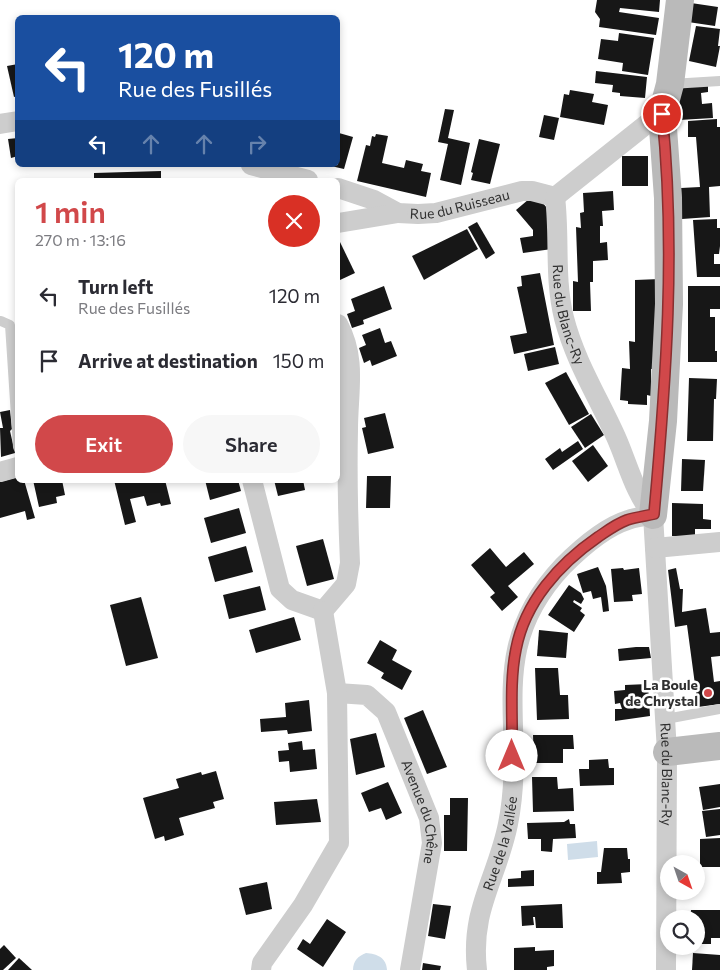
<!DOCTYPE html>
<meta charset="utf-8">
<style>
:root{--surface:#fff;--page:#f7f7f7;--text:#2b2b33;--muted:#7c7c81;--accent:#d1484a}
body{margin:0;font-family:Commissioner,sans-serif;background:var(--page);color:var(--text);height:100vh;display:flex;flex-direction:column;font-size:19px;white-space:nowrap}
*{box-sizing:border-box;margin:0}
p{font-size:16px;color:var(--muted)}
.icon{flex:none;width:28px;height:28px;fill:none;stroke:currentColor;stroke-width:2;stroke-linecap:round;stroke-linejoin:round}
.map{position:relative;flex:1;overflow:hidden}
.details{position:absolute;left:15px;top:178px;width:325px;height:305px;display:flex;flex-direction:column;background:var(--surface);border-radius:8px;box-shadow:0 2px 8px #0003}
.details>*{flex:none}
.guide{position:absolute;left:15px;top:15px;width:325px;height:152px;border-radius:8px;box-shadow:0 2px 8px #0003;background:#1a4fa0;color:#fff;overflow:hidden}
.needle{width:32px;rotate:140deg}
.tools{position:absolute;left:660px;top:855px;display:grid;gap:10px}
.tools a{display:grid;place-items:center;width:45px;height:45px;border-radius:50%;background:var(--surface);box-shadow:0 2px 8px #0003;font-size:25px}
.pin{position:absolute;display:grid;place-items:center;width:42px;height:42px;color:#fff;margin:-21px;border:2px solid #fff;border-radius:50%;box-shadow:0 1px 5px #0007}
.me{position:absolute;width:55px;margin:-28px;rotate:0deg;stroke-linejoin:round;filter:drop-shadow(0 0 4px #0008)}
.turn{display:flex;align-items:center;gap:18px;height:105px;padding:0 20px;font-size:22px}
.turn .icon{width:65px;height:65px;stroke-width:2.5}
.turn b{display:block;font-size:35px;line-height:42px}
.lanes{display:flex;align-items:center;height:48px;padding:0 20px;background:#0003;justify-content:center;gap:25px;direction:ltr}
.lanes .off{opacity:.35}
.round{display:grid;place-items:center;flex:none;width:52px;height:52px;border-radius:26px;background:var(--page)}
.overview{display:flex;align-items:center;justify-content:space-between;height:85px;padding:0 20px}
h1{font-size:30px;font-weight:600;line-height:38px;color:var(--accent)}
.button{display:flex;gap:10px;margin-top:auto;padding:10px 20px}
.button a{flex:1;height:58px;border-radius:30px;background:var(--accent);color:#fff;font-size:20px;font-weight:600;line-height:58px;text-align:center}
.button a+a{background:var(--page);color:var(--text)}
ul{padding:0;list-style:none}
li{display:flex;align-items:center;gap:15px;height:65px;padding:0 20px}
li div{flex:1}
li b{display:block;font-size:19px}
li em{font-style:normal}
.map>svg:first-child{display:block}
</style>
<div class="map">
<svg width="720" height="970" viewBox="0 0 720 970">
<rect width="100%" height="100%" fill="#fff"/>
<g fill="#cfdde9">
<path d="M597,841L598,857L568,860L567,844Z"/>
<path d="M366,953C377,954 386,957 387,970H353C353,961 358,956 366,953Z"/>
</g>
<g fill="#171717">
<path d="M597,0H660L659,12L620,8L619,12L659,18L656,35L599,27L600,19L595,12Z"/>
<path d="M691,3L718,7L715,26L688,22Z"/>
<path d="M696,26L720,29L718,46H720L716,67L689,61Z"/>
<path d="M619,33L654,38L648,75L622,71L623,63L598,59L601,39L618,41Z"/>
<path d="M18,64V96L14,97L7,66Z"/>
<path d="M596,71L647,77L645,98L620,96V93L612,92L613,85L595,83Z"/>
<path d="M708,85V92L701,93L702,104L712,103L713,118L679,120L676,88Z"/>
<path d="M570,90L594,94L592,102L608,105L604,125L560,117L564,94L569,95Z"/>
<path d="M445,109L454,110L448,138L470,143L461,185L440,180L448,144L438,142Z"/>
<path d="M544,115L559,118L554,140L539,137Z"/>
<path d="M717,119V127H720V186L709,187L710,217L682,219L681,188L700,187L696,137H688V121Z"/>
<path d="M339,133L353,137L344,169L331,166L338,165Z"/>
<path d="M376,134L388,136L382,163L404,168L406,160L423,164L421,171L431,173L426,197L357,181L366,145L370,146L372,136L375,137Z"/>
<path d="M18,138V156L11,158L8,139Z"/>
<path d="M479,139L500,144L490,184L471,180L473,173L471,172Z"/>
<rect x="622" y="156" width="26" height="30"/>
<path d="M161,171V180H94V173Z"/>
<path d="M613,191L614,210L602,211L603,226H600V243L607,242L608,260L593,261V282H590L591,311H573V281L578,282L576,227L581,228L580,213L584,212L583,193Z"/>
<path d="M535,194L554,216L552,249L523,253L520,238L533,236V230L516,210Z"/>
<path d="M717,219V228H720V246L719,254H714V264H720V277H697L693,220Z"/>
<path d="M477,222L495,253L486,259L468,227Z"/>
<path d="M467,229L478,249L424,280L412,256Z"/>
<path d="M340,242L355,273L340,280L338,276V244Z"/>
<path d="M540,273L554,345L514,354L510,336L527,333L517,287L522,286L521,276Z"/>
<path d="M660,279L659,369H651V396L647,395V405L628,404V401L620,400L622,368L630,369L629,341L635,342V280Z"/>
<path d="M384,286L392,309L363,320L364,324L352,328L347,314L355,311L351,299Z"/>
<path d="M688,286H720V309H710V317H715V351H717V362H688Z"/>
<path d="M380,328L385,343L391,341L397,356L372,366L370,360L364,363L359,348L366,345L362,335Z"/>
<path d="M555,347L559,364L528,371L524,354Z"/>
<path d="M566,372L589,414L569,425L545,383Z"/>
<path d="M689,378L717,379L716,399H714L713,441H687Z"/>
<path d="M10,410L12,429L10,431L15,453L1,457L0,428H3L0,412Z"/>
<path d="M385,413L394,448L368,454L362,428L366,427L364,418Z"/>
<path d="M591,414L604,435L585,448L571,427Z"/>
<path d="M578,441L583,449L553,470L545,459L560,448L562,452Z"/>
<path d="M593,445L608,466L588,482L572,461Z"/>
<path d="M682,459L705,460L703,491H681Z"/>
<path d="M367,476H391L390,508H366Z"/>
<path d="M18,477V480H24L35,518L27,520L25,511L0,518V482Z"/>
<path d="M33,480H62L65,495L56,497L57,503L39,507Z"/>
<path d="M114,480H165L171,504L161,506L160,503L147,506L144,496L130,499L136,522L125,525Z"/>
<path d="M205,480H238L241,491L210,500Z"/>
<path d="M274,480H303L305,490L278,496Z"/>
<path d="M672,503L703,504V519L711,520V529H695V537L672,536Z"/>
<path d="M239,508L246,533L211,543L204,518Z"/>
<path d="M323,539L334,579L307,586L296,546Z"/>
<path d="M246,546L253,572L215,582L208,557Z"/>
<path d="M490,548L506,567L524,552L534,564L508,586L518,597L502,611L490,597L495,593L471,565Z"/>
<path d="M598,567L606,586L608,601L609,611L603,612L601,597L593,599L591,591L583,593L577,574Z"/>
<path d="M623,568L624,570L639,568L642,594L632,595L633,601L614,602L611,569Z"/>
<path d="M676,568L680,589H683L682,612L706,608L710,633L720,632V656L711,657L714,682L720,681V704L698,707L687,625L675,627L668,570Z"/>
<path d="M569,585L581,593L584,599L581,604L574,600L573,602L582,608L580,611L585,615L574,632L548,615Z"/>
<path d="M260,586L266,610L229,619L223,595Z"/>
<path d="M141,597L158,658L126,666L110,605Z"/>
<path d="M294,617L301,640L256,653L249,630Z"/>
<path d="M539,630L568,633L566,658L537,656Z"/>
<path d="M380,640L397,650L392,660L412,671L402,690L381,678L384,673L367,663Z"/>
<path d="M636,647H649L651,658L619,661L618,649Z"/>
<path d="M535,668H558L560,695H568L569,719L537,720Z"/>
<path d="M648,684L650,716L615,721V709H622L620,703L615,704L614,691L625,690V685Z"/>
<path d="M309,700L312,731L288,734L287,730L261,732L260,719L286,717L285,703Z"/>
<path d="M423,710L447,767L427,774L404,718Z"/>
<path d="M376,733L385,767L356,775L350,739Z"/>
<path d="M533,735H573L574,749H563V763H534Z"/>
<path d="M302,741L303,750L315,749L317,769L290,772L289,761L279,762L278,751L289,750L288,743Z"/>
<path d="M608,759L609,768H614V785L580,786L579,769H589V760Z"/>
<path d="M216,771L224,799L213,802L215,808L179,818L184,835L165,841L164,836L155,839L143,798L179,788L176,779L201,772L202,775Z"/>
<path d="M532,777H557L558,789L573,788L574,811L533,812Z"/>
<path d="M388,782L402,813L386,820L381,808L369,812L361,793Z"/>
<path d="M720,784V807L703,810L699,787Z"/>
<path d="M450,798H468L467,851H444V815H450Z"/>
<path d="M317,799L321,822L276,825L274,802Z"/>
<path d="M720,809V835L706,837L702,811Z"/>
<path d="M569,819L570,824H575L576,838L553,839L552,852L541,851V839H528L527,823L564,822Z"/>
<path d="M720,838V867H700V839Z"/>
<path d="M604,848H627L628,859H630V872L621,873L622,883L597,884V872H601Z"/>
<path d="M534,870V886L508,887V879L521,878V871Z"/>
<path d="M267,882L272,909L246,915L239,888Z"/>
<path d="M433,904L451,906L445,939L428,936Z"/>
<path d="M562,904L563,928H536L535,917H533L534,925L522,926L521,906Z"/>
<path d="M691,910H720V938H711V944H696V919H690Z"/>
<path d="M327,919L346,932L323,967L297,949L303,939L310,944Z"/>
<path d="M4,945L16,958L3,970H0V949Z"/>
<path d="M535,947V951L554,950V966L547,967V970H514V948Z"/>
<path d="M693,953L720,955V970H692Z"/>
<path d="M19,958L32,970H8Z"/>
<path d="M423,963L441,966L440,970H422Z"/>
</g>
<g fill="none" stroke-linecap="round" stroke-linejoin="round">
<g stroke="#cdcdcd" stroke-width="10">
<path d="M671,84L720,81"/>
<path d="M1,321L10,325L18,447"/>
<path d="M666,719L720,709"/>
</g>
<g stroke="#cdcdcd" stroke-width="20">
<path d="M0,124L18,121"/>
<path d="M251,165L308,180"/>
<path id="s1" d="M338,188L374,200L398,213L418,214L436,213L522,191H532L555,197"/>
<path id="s2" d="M555,197C560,238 554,278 564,318C575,361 598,397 616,437C628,464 634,492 653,515L667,752L666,970"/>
<path d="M555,197L653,119L662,114"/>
<path d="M338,223L398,213"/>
<path d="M0,472L18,467"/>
<path d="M252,480L280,589L292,600L323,611L346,584L350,563C348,519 347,474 348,429C348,392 357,359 338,324"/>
<path d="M655,548L720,542"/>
<path id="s3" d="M337,693L367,695L386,712L429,818L432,843L410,970"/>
<path d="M261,970L262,963L303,905L339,843L337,693L323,611"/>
<path id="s4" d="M477,970C470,909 497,879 508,824C528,724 482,652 563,566C580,549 605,527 628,520C636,517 645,516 653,515"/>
</g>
<g stroke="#bababa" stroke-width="28">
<path d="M653,515L663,421L669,304L668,198L662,114L670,84L680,0"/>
<path d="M667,752L720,746"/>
</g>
</g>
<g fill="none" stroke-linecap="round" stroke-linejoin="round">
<g stroke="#882f30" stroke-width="12">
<path id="route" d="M512,756C513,720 509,683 516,649C525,602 559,564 598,537C607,531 616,524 627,520C636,517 645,516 654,514C666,381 676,248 662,114"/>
</g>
<use href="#route" stroke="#d1484a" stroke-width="9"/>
</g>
<circle fill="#d1484a" stroke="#fff" stroke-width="2" cx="708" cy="693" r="5"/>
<g text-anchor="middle" stroke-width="5" stroke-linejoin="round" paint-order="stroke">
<g font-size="14" fill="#303030" stroke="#fff">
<text dy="5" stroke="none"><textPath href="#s1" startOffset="128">Rue du Ruisseau</textPath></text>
<text dy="5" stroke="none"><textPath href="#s2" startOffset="119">Rue du Blanc-Ry</textPath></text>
<text dy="5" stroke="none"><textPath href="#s2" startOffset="598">Rue du Blanc-Ry</textPath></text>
<text dy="5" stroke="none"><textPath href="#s3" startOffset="162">Avenue du Chêne</textPath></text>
<text dy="5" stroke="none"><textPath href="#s4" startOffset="130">Rue de la Vallée</textPath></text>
</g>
<g font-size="14" font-weight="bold" fill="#303030" stroke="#fff" text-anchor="end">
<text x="698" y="690">La Boule<tspan x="698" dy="16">de Chrystal</tspan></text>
</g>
</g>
</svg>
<div class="tools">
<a><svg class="needle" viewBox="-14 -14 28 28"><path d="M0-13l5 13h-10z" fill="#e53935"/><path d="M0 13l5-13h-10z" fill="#7c7c81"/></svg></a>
<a><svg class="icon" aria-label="search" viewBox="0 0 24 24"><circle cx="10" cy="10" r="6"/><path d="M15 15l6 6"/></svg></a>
</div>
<div class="pin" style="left:662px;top:114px;background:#d93025"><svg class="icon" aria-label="arrive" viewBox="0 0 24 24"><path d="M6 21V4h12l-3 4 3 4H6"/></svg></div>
<svg class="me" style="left:512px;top:756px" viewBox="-20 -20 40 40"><circle r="19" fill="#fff"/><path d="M0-13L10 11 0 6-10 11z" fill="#d1484a"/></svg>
<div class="guide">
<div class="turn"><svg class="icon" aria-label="left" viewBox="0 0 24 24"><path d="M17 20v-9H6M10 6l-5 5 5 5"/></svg><div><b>120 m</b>Rue des Fusillés</div></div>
<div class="lanes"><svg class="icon" aria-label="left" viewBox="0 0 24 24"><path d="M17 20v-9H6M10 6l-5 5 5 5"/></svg><svg class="icon off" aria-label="ahead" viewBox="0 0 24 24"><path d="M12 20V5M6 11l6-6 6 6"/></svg><svg class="icon off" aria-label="ahead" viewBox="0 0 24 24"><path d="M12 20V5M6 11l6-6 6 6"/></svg><svg class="icon off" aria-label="right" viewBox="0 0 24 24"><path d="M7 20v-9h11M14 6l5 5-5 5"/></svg></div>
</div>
<section class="details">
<div class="overview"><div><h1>1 min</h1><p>270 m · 13:16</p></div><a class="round" style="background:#d93025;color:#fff"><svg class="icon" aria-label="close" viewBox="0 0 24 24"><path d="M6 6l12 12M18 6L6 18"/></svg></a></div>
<ul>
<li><svg class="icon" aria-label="left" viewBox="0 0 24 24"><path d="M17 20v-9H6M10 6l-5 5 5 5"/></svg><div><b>Turn left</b><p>Rue des Fusillés</p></div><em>120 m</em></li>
<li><svg class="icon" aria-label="arrive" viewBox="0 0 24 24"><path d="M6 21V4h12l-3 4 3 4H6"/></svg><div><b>Arrive at destination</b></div><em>150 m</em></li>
</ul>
<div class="button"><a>Exit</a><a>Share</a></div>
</section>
</div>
